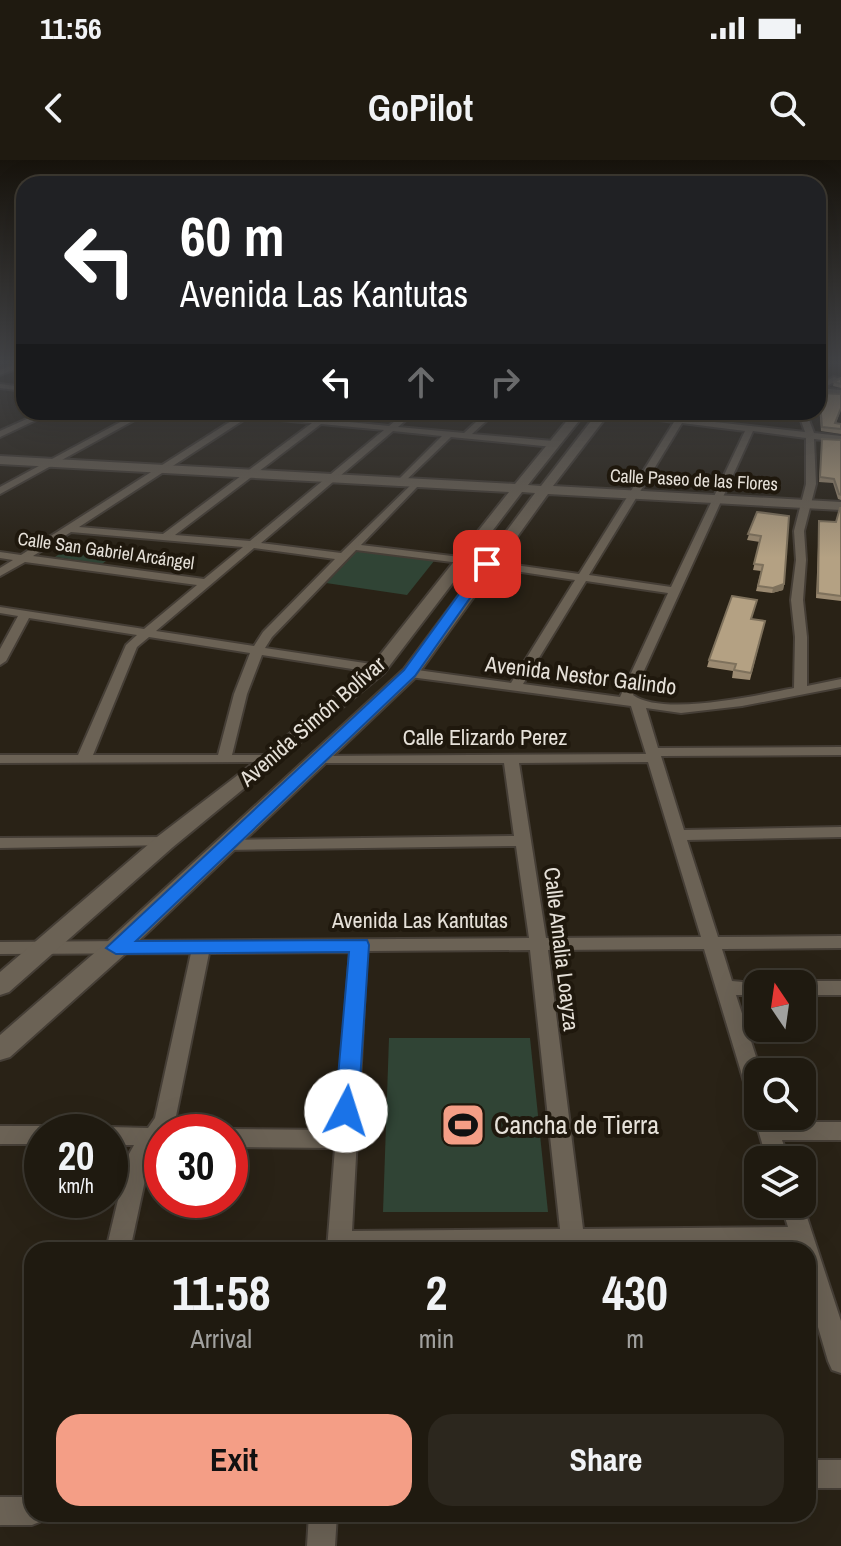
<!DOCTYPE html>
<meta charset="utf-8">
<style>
:root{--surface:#1f1a10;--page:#2c271e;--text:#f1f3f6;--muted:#a1a19f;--line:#3c3830;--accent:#f49e86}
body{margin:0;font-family:"Archivo Narrow",sans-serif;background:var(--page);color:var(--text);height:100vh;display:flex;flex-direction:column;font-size:30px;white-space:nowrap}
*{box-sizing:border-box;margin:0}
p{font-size:26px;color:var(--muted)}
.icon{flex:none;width:44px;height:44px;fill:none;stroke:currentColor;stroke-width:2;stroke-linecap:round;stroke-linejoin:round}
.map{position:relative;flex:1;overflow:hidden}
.details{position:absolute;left:24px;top:1082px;width:792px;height:280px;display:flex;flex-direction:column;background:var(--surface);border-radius:24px;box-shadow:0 8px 32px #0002,0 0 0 2px var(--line)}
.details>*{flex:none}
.hud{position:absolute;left:16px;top:16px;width:810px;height:244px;border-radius:24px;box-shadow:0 8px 32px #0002,0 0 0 2px var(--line);background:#202124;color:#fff;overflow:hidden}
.needle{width:52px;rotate:347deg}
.controls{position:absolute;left:744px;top:810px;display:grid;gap:16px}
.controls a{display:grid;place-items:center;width:72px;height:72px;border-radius:16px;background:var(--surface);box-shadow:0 8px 32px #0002,0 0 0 2px var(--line);font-size:40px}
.speed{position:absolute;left:24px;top:954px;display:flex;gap:16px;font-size:40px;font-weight:700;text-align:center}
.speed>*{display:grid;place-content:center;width:104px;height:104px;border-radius:50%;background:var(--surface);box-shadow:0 8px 32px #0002,0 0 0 2px var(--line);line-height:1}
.speed small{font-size:20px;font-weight:400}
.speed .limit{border:12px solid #d22;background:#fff;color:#111}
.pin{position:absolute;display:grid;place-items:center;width:68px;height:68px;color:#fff;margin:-34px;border-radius:16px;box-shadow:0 4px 12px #0006}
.me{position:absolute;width:88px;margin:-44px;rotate:5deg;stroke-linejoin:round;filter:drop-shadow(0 0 6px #0008)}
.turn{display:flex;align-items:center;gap:28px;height:168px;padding:0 32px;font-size:36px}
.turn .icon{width:104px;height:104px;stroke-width:2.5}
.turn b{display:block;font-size:56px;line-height:68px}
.lanes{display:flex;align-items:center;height:76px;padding:0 32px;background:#0003;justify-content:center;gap:40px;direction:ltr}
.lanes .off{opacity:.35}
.eta{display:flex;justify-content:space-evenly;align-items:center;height:136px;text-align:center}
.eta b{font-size:48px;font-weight:800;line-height:56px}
.cta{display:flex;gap:16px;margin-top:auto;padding:16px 32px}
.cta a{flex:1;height:92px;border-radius:24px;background:var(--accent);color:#111;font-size:32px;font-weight:800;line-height:92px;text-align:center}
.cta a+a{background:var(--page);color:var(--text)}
.status{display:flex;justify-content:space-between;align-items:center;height:56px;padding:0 40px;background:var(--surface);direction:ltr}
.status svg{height:22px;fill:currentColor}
header{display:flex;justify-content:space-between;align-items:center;height:104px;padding:0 32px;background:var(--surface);font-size:36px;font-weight:800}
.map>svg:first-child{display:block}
</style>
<div class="status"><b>11:56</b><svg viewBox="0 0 49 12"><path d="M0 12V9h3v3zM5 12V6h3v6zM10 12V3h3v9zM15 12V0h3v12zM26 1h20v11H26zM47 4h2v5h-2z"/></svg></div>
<header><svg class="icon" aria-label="back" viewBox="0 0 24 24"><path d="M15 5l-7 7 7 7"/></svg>GoPilot<svg class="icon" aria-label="search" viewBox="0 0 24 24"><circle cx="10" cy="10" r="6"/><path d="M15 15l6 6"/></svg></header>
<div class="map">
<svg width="841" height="1386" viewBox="0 0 841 1386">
<rect width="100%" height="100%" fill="#292216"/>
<g fill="#304435">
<path d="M74,384L120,390L102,404L55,397Z"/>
<path d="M357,391L434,401L407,435L326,423Z"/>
<path d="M389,878H530L548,1052H383Z"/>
</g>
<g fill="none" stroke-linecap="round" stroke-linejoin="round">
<g stroke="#453e36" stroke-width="4">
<g id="minor">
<path d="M16,204L24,206L0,215V210Z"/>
<path d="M834,217L841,219L818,230V225Z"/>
<path d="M0,224L24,227V231L0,228Z"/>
<path d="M42,252H53L0,277V271Z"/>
<path d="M139,252H149L0,334V327Z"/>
<path d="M214,252H250L389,266L406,252H415L398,267L464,273L487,252H496L472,274L553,281L557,284L553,287L451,277L400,326L397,325V321L442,276L393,271L261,383L341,393L415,321L420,324L418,326L361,385L460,397L465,400L460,403L356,390L272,477L265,488L378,505L384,509L378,513L262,495L247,534L232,595H271L278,599L276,602L0,603V595H78L126,485L137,475L29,458L6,501L0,505V489L18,456L0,453V447L144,469L197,425L25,402L0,416V408L13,400L0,398V392L21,395L239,256ZM248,257L312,263L163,374L79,367ZM321,264L384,270L250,381L175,375ZM71,372L243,387L204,419L33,396ZM254,388L335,399L263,472L254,486L156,471ZM149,477L250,493L234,534L218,595H93L137,487Z"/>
<path d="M600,252H625L805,272L798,252H806L814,273L841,276V282L814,279L816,324L804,371L806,400L803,440L807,477V526L841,519V527L742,546L681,553L646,548L658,588L841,587V595L661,596L684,670L841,667V677L687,680L718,777L841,776V788L722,789L732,821L765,824H758V835H736L761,912H758V943L751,941L748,935L704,789L548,790L583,1069L788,1067L781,1044H802V1042L841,1161V1213L832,1210L828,1201L808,1133V1090H796L795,1087L327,1090L335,988L230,987V972H222L230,969L336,970L350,792L209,793L175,961L169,972H162V985L159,986L150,997L130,1090H106L129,994L134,985H110V972H101L110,967L148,968L155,958L191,793L0,794V782L529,778L516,686L225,690L217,685L225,680L514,676L504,603H311L309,600L311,597L316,596L646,594L631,546L410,517L404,513L410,509L511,523L575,420L487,407L482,404L487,401L579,414L674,262ZM682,263L745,271L671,427L589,415ZM753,271L806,278V324L794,371L796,400L791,440L795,477L794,528C759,535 663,557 633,535ZM586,421L668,433L620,537L523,524ZM648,602L701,777L546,778L519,603ZM530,790L560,1069L352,1071L367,791Z"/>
<path d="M165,677L173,682L171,685L0,688V678Z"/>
<path d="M802,821H841V835H802V824H795Z"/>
<path d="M758,950V956H774L777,962H841V980H782L789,1000H767L754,956Z"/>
<path d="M0,966H42L51,972H42V984H0Z"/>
<rect x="808" y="1300" width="33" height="28"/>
<path d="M0,1337H32V1354H45L42,1361L32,1365H0Z"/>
<path d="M309,1354H337L335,1386H307Z"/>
</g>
</g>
<g stroke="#453e36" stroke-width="4">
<g id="tertiary">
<path d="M818,228L841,230V236L818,234Z"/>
<path d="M574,252H586L528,325L541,326L598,252H610L553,326L841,342V350L548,334L416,517L125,794L10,897L0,900V875L107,782L404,509L535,333L522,332L384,513L173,687L9,832L0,835V812L157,677L264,595L372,505L509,332L0,304V296L515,324Z"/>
</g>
</g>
<use href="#minor" fill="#6b6255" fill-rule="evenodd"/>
<use href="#tertiary" fill="#6b6255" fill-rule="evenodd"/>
</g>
<g fill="#9b8a71">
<path d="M841,218V228L833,226L834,222Z"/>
<path d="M818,231L819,233L841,234V249L836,263L841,264V274L821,271L819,245H818Z"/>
<path d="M822,279L841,280V340L838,339L833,323L819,322Z"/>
<path d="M841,348V441L816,438L819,361L836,362Z"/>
<path d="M757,352L784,424L783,430L772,433L756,431L761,411L753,410L760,382L747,380Z"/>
<path d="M752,459L765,461L750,520L732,518L733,511L707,507L709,500Z"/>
</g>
<path fill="#7e715c" d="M784,424L783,430L772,433L773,428Z"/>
<g fill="#b4a183" stroke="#7e715c" stroke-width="2">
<path d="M818,213L826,214L818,220Z"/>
<path d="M841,218V224L834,222Z"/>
<path d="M818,231L819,233L841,234V248L835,263L841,264V269L822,267L820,241H818Z"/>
<path d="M822,279L841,280V335L839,334L834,319L820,317Z"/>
<path d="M840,348H841V436L818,433L819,361L836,362Z"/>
<path d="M757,352L789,356L784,424L773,428L758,426L763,405L754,404L761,376L748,374Z"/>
<path d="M732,436L757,440L751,459L765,461L751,513L734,510L736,504L709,500Z"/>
</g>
<linearGradient id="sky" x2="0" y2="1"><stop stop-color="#17130c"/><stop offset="0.51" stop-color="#434447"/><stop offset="1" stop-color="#434447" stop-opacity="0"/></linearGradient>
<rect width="841" height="398" fill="url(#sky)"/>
<path fill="#1a73e8" stroke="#114b97" stroke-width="2" d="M483,401L494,404L415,516L136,781L367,780L369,785L358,951L355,958L346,961L338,958L335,951L349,792L116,794L106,788L404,510Z"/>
<defs>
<g id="stadium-square" transform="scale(2.3)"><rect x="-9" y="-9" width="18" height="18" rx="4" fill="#f49e86" stroke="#1f180d"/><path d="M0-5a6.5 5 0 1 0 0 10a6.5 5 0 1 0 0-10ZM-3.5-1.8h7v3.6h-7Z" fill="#111"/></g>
</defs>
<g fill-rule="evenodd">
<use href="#stadium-square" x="463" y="965"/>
</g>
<g text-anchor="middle" stroke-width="8" stroke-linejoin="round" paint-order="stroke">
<g font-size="18" fill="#e6e1d9" stroke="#1f180d">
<text transform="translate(694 320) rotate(3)" y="6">Calle Paseo de las Flores</text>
<text transform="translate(106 391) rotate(8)" y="6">Calle San Gabriel Arcángel</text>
</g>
<g font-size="22" fill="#e6e1d9" stroke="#1f180d">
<text transform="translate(581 515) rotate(7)" y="8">Avenida Nestor Galindo</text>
<text transform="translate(312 561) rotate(-41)" y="8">Avenida Simón Bolívar</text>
<text x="485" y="585">Calle Elizardo Perez</text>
<text x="420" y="768">Avenida Las Kantutas</text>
<text transform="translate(562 789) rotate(83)" y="8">Calle Amalia Loayza</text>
</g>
<g font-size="26" fill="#e6e1d9" stroke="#1f180d" text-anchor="start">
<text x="494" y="974">Cancha de Tierra</text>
</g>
</g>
</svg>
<div class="controls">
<a><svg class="needle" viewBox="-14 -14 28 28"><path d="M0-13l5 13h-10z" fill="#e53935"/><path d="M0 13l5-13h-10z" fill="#a1a19f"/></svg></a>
<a><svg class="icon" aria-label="search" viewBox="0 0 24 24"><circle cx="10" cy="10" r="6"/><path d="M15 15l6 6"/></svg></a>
<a><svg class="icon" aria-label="layers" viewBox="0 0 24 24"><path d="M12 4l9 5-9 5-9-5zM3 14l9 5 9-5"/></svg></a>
</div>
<div class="speed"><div>20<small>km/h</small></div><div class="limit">30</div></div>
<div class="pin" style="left:487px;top:404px;background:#d93025"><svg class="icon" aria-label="arrive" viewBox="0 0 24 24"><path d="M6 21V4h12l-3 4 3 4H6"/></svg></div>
<svg class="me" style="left:346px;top:951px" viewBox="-20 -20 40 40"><circle r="19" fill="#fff"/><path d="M0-13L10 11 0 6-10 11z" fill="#1a73e8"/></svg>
<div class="hud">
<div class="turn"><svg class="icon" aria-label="left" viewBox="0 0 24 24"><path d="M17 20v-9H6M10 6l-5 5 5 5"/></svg><div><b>60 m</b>Avenida Las Kantutas</div></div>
<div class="lanes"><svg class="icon" aria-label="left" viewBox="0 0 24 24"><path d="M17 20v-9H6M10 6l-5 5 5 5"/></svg><svg class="icon off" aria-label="ahead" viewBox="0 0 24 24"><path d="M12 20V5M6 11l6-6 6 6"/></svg><svg class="icon off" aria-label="right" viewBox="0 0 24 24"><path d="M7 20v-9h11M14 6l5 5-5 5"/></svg></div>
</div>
<section class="details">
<div class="eta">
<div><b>11:58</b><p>Arrival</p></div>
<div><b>2</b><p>min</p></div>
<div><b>430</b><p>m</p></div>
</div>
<div class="cta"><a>Exit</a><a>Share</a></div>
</section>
</div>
